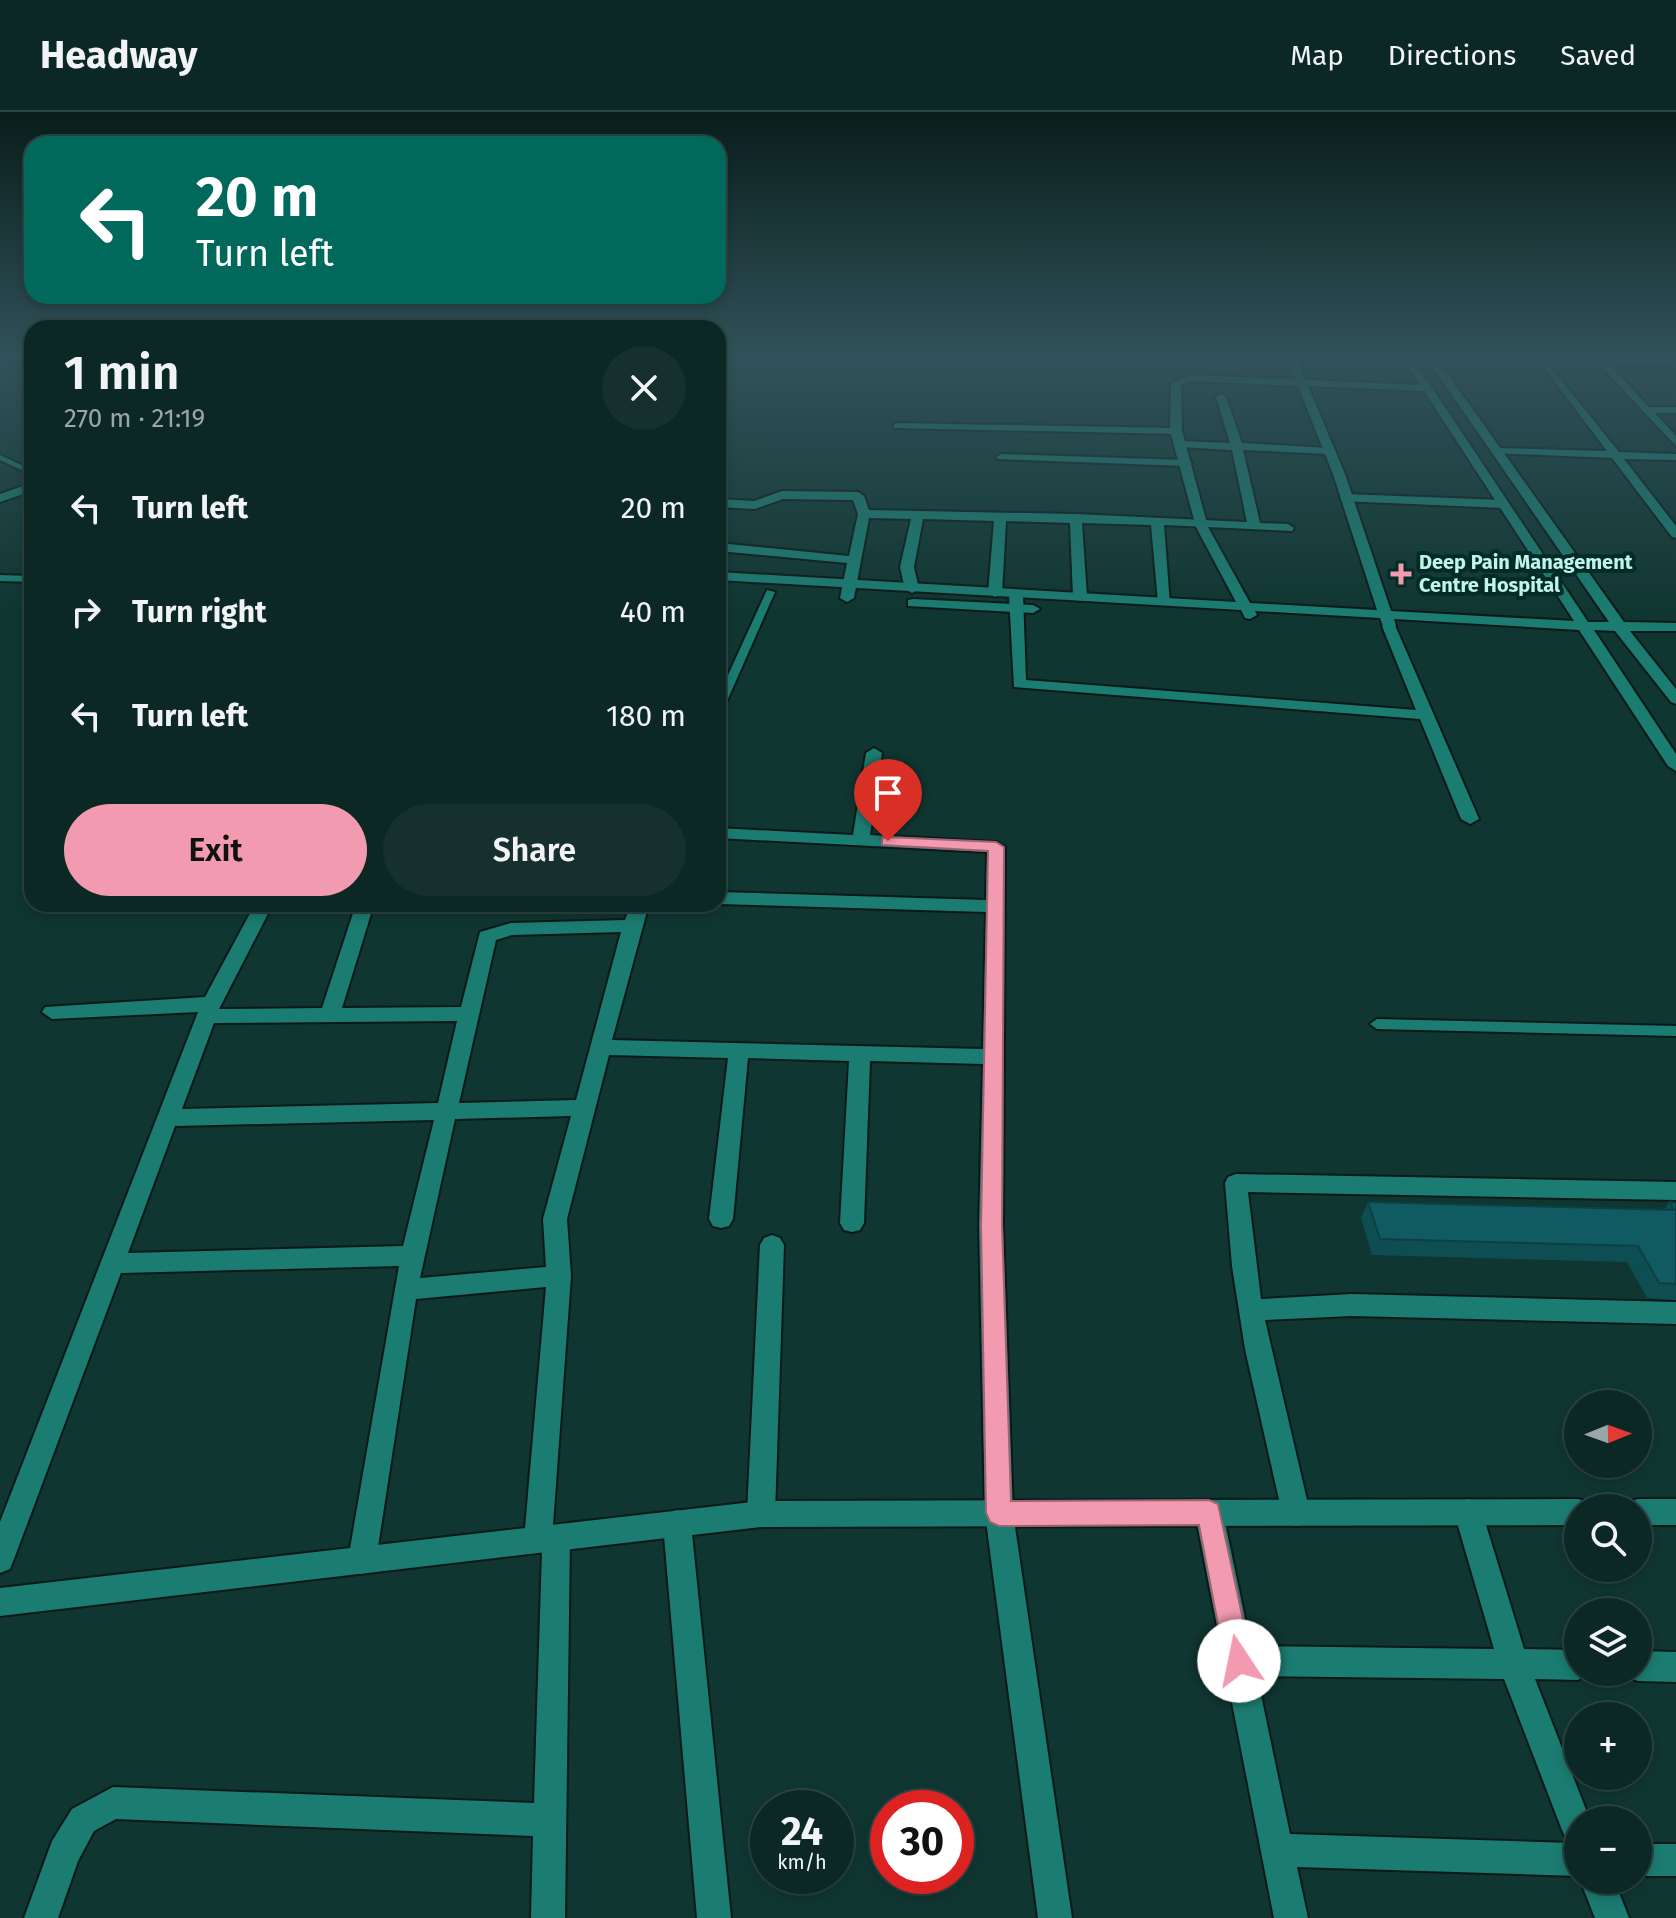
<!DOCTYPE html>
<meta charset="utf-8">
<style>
:root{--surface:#0c2825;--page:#15302d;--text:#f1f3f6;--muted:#9aa6a7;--line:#2c4442;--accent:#f29aaf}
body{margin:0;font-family:"Fira Sans",sans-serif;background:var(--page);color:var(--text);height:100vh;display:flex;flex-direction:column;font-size:30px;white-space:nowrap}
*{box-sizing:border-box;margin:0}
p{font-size:26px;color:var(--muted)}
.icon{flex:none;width:44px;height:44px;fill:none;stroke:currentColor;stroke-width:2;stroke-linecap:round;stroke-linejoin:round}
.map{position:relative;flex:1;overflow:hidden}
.side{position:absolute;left:24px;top:208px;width:702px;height:592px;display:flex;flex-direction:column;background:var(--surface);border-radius:24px;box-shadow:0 4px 12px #0003,0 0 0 2px var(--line)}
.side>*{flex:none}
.top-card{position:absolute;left:24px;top:24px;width:702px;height:168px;border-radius:24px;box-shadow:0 4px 12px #0003,0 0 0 2px var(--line);background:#00695c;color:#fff;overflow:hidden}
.needle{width:52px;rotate:89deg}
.controls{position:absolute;left:1564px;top:1278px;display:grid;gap:16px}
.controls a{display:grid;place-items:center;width:88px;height:88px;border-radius:50%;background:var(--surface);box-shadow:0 4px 12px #0003,0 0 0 2px var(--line);font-size:40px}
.speed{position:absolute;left:750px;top:1678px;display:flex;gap:16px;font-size:40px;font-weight:700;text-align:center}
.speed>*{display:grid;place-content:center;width:104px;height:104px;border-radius:50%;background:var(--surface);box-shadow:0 4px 12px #0003,0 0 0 2px var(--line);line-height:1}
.speed small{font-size:20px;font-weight:400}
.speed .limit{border:12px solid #d22;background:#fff;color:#111}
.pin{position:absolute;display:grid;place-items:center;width:68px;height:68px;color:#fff;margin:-82px -34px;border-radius:50% 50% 50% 0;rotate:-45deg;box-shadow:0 0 8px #0007}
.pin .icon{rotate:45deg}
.me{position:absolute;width:88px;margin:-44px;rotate:349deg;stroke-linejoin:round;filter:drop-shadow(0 0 6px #0008)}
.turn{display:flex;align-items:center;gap:28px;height:168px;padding:0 40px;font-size:36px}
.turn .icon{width:104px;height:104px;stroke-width:2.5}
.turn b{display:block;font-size:56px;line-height:68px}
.round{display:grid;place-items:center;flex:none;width:84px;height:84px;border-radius:42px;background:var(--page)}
.summary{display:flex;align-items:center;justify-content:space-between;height:136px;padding:0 40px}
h1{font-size:48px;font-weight:600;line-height:60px}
.cta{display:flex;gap:16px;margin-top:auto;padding:16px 40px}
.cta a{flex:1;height:92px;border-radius:48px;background:var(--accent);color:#111;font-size:32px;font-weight:600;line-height:92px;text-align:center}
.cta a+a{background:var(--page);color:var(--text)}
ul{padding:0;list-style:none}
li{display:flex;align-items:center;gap:24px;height:104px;padding:0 40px}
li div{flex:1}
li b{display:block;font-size:30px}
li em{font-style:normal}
header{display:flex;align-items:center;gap:48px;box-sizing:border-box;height:112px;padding:0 40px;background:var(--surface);border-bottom:2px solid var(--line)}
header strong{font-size:38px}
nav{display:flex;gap:44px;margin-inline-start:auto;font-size:28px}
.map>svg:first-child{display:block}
</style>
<header>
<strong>Headway</strong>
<nav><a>Map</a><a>Directions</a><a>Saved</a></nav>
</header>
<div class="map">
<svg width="1676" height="1806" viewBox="0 0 1676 1806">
<rect width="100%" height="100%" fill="#103631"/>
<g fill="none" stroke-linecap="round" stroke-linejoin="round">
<g stroke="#0b1a18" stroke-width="4">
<g id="lane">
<path d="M0,343L32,358V363L0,348Z"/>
<path d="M0,463L32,464V470L0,469Z"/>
<path d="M767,478L775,480L727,589L722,592L718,591V585Z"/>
<path d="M1377,907L1676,914V924L1377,917L1370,912Z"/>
</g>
</g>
<g stroke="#0b1a18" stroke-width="4">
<g id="street">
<path d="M1594,247L1675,248V252L1671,253L1608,251L1649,295H1676V301H1655L1676,324V334Z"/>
<path d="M1549,253L1619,340L1676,342V348L1624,347L1676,414V426L1672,425L1612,346L1492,341V337L1496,336L1607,339L1544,256Z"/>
<path d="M1221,282L1226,285L1242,331L1329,336L1335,339L1329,342L1243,338L1260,411L1288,412L1294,416L1292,419L1164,413L1170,493L1158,490L1151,413L1082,411L1087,485L1080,489L1073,485L1070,411L1006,409L1002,481L995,485L988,481L994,409L923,407L914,455L919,477L912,481L905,477L900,455L911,407L869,406L854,486L847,490L840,486L847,451L718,439V431L849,444L858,402L853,388L783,387L755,397L718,395V387L754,389L782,379L858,380L864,384L869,398L1076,402L1247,410L1232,338L1180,335L1174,332L1180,329L1230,331L1216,285Z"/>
<path d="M898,311L1176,316L1182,319L1176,322L894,316V312Z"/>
<path d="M1002,342L1186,348L1192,351L1186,354L998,347L996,345Z"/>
<path d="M1346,382L1503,388L1509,392L1503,396L1342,389L1340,386Z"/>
<path d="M1016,479L1023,483L1026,568L1416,598L1382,514L1394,511L1479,707L1470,712L1461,707L1420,607L1014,575L1009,483Z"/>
<path d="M874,636L882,641L870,723L996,730L1005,735L1003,1113L1013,1401L1072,1806H1038L985,1401L979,1113L983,952L870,949L864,1111L860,1118L852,1120L844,1118L840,1111L849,949L748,946L733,1107L729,1114L721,1116L713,1114L709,1107L728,946L609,943L567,1107L571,1164L553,1413L566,1416L570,1426L565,1806H531L533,1724L116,1707L94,1719L78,1749L58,1806H24L52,1729L72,1697L113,1675L534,1691L542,1440L528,1438L524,1428L546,1175L416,1187L376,1448L372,1458L362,1462L352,1458L348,1448L399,1154L121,1161L14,1447L10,1457L0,1461V1410L198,900L52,907L42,900L45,895L205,885L255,792H273L219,897L322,896L356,792H374L342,896L461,895L480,820L511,811L625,808L631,792H649L612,928L983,937L986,800L718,792V780L986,788L987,740L718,726V716L853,723L866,641ZM621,820L576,988L459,991L496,828L512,823ZM457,909L438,991L182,997L214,911ZM571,1004L543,1107L546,1155L420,1166L455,1007ZM434,1008L403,1134L128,1141L175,1014Z"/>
<path d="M1236,1062L1676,1070V1088L1248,1080L1261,1187L1352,1182L1676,1190V1212L1352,1204L1265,1208L1310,1401L1306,1411L1296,1414L1286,1411L1282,1401L1245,1237L1232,1154L1225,1071L1228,1065Z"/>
<path d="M772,1123L780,1126L784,1133L775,1402L771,1412L761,1415L751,1412L747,1402L760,1133L764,1126Z"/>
<path d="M1468,1387L1478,1390L1482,1400L1524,1537L1578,1538V1560H1590L1578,1568L1535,1567L1590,1708H1578V1764L1297,1755L1308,1806H1274L1195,1401L1199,1391L1209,1388L1219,1391L1223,1401L1251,1534L1494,1537L1454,1400L1458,1390ZM1257,1564L1504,1567L1562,1718L1567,1729L1571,1731L1290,1722Z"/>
<path d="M677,1398L687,1402L691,1412L731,1806H697L663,1412L667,1402Z"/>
<path d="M1638,1539L1676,1540V1570L1638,1569L1627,1565L1626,1560H1638Z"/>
<rect x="1638" y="1732" width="38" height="32"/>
<path d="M1580,1768H1614L1629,1806H1595Z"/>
</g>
</g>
<g stroke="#0b1a18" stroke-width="4">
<g id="secondary">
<path d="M1287,247H1297L1306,268L1420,273L1403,247H1413L1588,510H1609L1427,247H1437L1624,510L1676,511V519H1630L1676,577V592L1671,590L1615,519L1594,518L1676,642V659L1668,654L1579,518L1394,507L1396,514L1389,518L1384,517L1380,506L1255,499L1257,503L1250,507L1245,506L1241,498L718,468V460L1236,490L1196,415L1170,319L1171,272L1188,263L1295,267ZM1190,269L1298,274L1333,362L1377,498L1250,491L1208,415L1182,319L1181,273ZM1308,274L1424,279L1574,509L1391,499L1345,362Z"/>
<path d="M32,371V379L0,390V382Z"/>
<path d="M913,487L1033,493L1040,497L1033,501L908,494V488Z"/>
<path d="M1578,1387L1588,1390L1590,1396H1578V1413L761,1415L0,1504V1476L761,1389Z"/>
<path d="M1638,1387H1676V1413H1638V1396H1626L1628,1390Z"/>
</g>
</g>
<use href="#lane" fill="#1b7c71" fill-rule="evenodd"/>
<use href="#street" fill="#1b7c71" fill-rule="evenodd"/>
<use href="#secondary" fill="#1b7c71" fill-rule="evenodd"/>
</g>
<path fill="#0e4e53" d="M1368,1090L1664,1098L1670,1090L1676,1091V1188L1647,1186L1627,1150L1372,1143L1361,1106Z"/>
<path fill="#105b61" stroke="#0b4044" stroke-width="2" d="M1368,1090L1674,1098L1670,1090L1676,1091V1172L1659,1171L1638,1134L1380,1127Z"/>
<linearGradient id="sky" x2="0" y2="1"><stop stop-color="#091e1b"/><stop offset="0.49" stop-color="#31525a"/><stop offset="1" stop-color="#31525a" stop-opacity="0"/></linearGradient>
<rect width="1676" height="500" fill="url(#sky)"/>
<path fill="#f29aaf" stroke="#9d6472" stroke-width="2" d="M888,725L996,730L1004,735L1002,1113L1011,1389L1209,1388L1218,1392L1252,1549L1248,1558L1239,1562L1229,1558L1225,1549L1199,1413L999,1414L990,1410L986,1401L981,1113L988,739L882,733V726Z"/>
<path fill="#f29aaf" stroke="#042c27" stroke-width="3" d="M1397 450h8v8h8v8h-8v8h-8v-8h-8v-8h8z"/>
<g text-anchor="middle" stroke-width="8" stroke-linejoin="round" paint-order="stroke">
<g font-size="20" font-weight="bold" fill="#c1f5ec" stroke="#042c27" text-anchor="start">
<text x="1419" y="457">Deep Pain Management<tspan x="1419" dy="23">Centre Hospital</tspan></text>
</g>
</g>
</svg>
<div class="controls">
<a><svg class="needle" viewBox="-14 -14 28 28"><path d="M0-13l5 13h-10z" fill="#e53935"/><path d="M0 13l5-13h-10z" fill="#9aa6a7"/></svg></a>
<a><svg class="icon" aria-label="search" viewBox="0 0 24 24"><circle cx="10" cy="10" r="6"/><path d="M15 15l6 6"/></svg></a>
<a><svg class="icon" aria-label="layers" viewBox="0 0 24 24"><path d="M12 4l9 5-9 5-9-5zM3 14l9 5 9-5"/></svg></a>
<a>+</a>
<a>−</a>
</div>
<div class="speed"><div>24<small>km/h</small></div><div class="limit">30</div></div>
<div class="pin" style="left:888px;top:729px;background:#d93025"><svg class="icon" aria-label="arrive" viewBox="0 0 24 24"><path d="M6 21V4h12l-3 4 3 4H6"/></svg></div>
<svg class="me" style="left:1239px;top:1549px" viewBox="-20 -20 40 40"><circle r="19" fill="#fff"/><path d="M0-13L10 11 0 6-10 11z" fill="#f29aaf"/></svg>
<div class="top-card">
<div class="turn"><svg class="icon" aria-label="left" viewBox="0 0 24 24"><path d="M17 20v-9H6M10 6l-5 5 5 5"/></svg><div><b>20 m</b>Turn left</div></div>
</div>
<section class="side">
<div class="summary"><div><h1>1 min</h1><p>270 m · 21:19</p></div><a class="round"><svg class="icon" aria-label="close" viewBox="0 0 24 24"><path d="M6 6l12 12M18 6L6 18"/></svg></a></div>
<ul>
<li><svg class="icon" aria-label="left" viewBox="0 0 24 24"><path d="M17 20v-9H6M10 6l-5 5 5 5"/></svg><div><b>Turn left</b></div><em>20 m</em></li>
<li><svg class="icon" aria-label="right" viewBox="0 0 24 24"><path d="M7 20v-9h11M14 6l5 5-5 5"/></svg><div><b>Turn right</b></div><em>40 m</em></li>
<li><svg class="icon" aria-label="left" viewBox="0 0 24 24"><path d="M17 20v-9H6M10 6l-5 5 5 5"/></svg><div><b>Turn left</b></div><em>180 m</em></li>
</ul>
<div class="cta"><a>Exit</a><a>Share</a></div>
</section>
</div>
